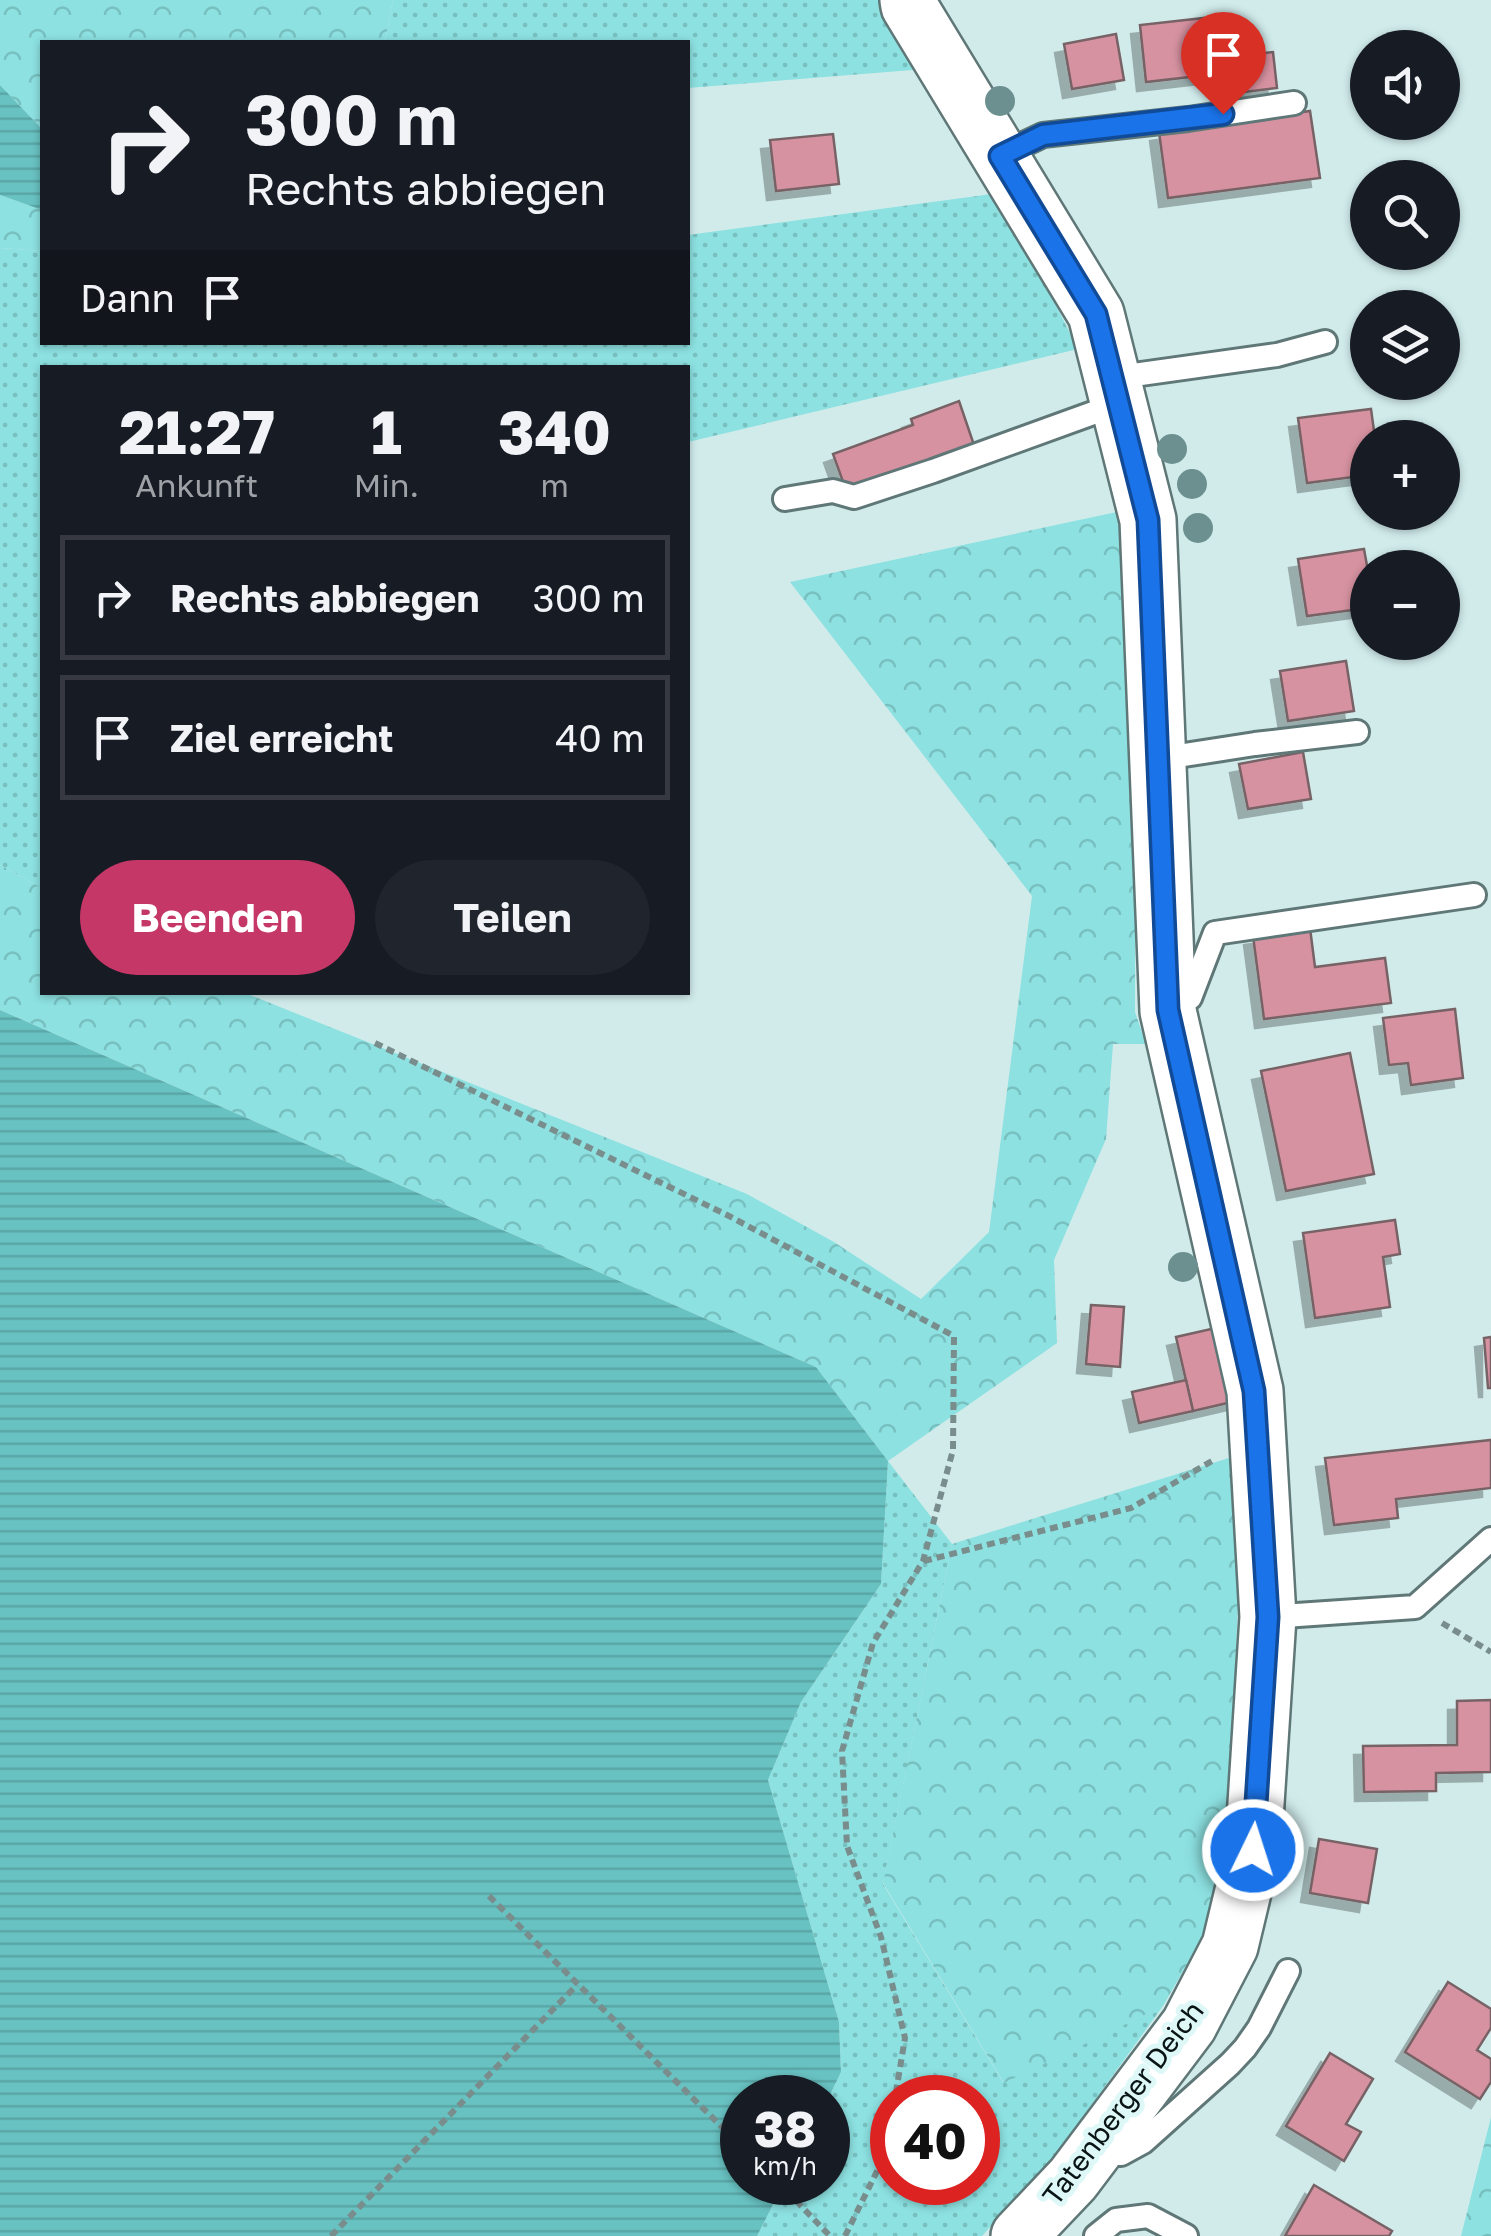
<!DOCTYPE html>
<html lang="de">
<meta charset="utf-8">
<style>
:root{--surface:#171b24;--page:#20242c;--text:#f1f3f6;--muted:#9ea1a6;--line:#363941;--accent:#c43767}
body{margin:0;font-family:"Golos Text",sans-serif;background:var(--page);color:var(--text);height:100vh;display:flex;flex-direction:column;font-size:38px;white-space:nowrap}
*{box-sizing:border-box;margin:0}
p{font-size:32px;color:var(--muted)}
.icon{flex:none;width:55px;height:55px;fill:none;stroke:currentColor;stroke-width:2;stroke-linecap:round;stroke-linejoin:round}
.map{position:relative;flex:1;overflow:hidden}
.details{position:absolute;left:40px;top:365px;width:650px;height:630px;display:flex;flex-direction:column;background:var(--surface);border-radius:0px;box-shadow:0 2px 8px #0004}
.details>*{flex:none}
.hud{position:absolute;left:40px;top:40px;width:650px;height:305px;border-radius:0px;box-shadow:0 2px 8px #0004;background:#171b24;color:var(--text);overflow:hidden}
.tools{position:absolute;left:1350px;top:30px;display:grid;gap:20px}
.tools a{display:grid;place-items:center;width:110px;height:110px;border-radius:50%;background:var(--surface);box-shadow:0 2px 8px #0004;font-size:50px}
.speed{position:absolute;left:720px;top:2075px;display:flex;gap:20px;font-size:50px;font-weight:700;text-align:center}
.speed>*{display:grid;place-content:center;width:130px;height:130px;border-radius:50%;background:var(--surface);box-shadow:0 2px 8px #0004;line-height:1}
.speed small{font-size:25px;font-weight:400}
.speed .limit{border:15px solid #d22;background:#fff;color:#111}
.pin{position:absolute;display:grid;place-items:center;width:85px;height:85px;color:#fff;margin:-102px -42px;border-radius:50% 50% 50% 0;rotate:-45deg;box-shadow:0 0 10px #0007}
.pin .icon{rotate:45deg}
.me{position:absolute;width:110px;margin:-55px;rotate:4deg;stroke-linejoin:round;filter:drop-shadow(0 0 8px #0008)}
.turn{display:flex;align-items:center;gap:35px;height:210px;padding:0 40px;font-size:45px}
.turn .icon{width:130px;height:130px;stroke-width:2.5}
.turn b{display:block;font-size:70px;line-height:85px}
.then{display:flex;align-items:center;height:95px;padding:0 40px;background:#0003;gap:20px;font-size:38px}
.eta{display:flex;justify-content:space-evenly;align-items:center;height:170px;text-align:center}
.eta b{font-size:60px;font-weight:700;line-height:70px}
.cta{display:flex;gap:20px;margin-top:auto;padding:20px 40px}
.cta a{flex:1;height:115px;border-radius:60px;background:var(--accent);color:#fff;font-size:40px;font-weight:700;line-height:115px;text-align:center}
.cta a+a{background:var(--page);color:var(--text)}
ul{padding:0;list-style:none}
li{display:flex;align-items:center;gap:30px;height:125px;margin:0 20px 15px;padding:0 20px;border:5px solid var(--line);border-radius:0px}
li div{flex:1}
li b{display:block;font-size:38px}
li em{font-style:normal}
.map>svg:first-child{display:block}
</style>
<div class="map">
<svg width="1491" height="2236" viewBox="0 0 1491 2236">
<defs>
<pattern id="green-dots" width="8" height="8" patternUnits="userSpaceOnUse" patternTransform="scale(2.5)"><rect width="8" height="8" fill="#8de1e1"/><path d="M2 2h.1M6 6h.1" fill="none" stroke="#78c0c0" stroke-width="1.8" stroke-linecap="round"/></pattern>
<pattern id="forest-crowns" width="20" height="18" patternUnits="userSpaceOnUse" patternTransform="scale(2.5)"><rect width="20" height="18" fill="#8de1e1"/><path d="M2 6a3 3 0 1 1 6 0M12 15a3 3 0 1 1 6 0" fill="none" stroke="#78c0c0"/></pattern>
<pattern id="water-rules" width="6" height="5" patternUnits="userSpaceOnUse" patternTransform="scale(2.5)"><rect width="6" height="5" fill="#69c2c2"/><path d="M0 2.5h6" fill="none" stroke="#5aa6a6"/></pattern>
<filter id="shadow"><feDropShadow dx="-9" dy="9" stdDeviation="0" flood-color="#0004"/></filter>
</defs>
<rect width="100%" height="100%" fill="#d1ebeb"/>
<g fill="url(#green-dots)" fill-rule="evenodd">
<path d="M393,0H891L925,69L688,88V42H385Z"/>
<path d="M999,193L1078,349L688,442V368H42V888L0,865V248L42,251V342H688V235Z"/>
<path d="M888,1461L952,1544L883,1884L1003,2082L1163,2006L1056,2154L982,2236H757L784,2183L828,2182V2099L841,2072L839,2022L768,1780L801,1702L881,1584ZM892,2098H978V2182H892Z"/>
</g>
<g fill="url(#forest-crowns)">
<path d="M0,0H393L385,42H42V129L0,85Z"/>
<path d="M0,195L42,210V251L0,248Z"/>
<path d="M1126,510L1136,650L1135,1012L1146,1044H1113L1106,1139L1054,1260L1057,1343L888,1461L816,1367L0,1010V865L42,888V992L245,993L747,1194L834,1242L921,1299L989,1232L1032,896L790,582Z"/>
<path d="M1245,1453L1227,1845L1202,1938L1163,2006L1004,2083L883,1883L952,1544Z"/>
<path d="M1491,2117V2236H1461Z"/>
</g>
<g fill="url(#water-rules)">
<path d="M0,85L42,129V210L0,195Z"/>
<path d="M0,1010L816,1367L888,1461L881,1584L801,1702L768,1780L839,2022L841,2072L828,2099L742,2098V2182L784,2183L757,2236H0Z"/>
</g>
<g fill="#d792a1" stroke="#776266" stroke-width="2.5" filter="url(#shadow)">
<path d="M1204,18L1208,51L1222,50L1223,57L1273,52L1277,88L1236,93L1234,72L1146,82L1140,25Z"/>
<path d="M1116,34L1124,80L1072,89L1064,44Z"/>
<path d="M1310,111L1320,178L1168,198L1159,132Z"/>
<path d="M833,134L839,184L776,191L770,140Z"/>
<path d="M959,401L974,445L846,490L833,454L913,425L911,419Z"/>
<path d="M1371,409L1375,438H1368V475L1307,483L1298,418Z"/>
<path d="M1364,549L1368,571V608L1307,616L1298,559Z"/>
<path d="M1346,661L1354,711L1288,721L1280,671Z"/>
<path d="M1303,752L1311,799L1248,809L1239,764Z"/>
<path d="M1310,928L1315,967L1385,958L1391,1003L1264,1019L1253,936Z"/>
<path d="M1455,1009L1463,1078L1411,1085L1408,1063L1389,1065L1383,1018Z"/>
<path d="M1350,1053L1374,1174L1286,1191L1261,1071Z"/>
<path d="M1395,1220L1400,1254L1383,1257L1390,1307L1315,1318L1303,1233Z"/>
<path d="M1091,1305L1124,1307L1120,1367L1086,1364Z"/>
<path d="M1220,1327L1236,1401L1193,1411L1176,1337Z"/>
<path d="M1491,1337V1388H1488L1484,1338Z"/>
<path d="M1186,1380L1193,1411L1139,1423L1132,1392Z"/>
<path d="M1491,1440V1488L1396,1499L1398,1518L1334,1525L1325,1458Z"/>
<path d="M1491,1700V1772L1436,1773V1791L1364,1792L1363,1746L1457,1745V1701Z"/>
<path d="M1319,1839L1377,1849L1368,1903L1310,1893Z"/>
<path d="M1448,1982L1491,2009V2028L1477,2050L1491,2059V2082L1480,2099L1405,2052Z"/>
<path d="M1330,2053L1373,2079L1346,2124L1361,2132L1344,2161L1286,2126Z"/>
<path d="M1314,2185L1392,2231L1389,2236H1285Z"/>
</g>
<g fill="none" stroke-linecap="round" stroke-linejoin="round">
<g stroke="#607777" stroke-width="28">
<g id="lane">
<path d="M999,156L1043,135L1188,119L1294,103"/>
<path d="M1112,378L1277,355L1325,342"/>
<path d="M785,499L833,491L854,497L933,471L1118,404"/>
<path d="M1158,759L1255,744L1357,732"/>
<path d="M1176,1006L1190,998L1215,933L1474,895"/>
<path d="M1268,1617L1415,1607L1491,1539"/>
<path d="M1102,2152L1121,2154L1143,2142L1230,2064L1245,2048L1259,2028L1288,1971"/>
<path d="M1096,2236L1116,2220L1148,2216L1186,2236"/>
</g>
</g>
<g stroke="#607777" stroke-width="60">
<path id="secondary" d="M908,0L909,6L1096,314L1148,520L1168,1011L1255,1391L1268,1617L1253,1850L1230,1946L1189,2025L1073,2179L1019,2236"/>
</g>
<g stroke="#7a8d8d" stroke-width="6" stroke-dasharray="8 5" stroke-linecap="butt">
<path d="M375,1043L729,1216L954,1336L953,1450L923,1561L873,1643L842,1751L847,1846L881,1937L905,2038L895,2098"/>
<path d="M924,1561L1131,1508L1212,1461"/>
<path d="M1442,1623L1491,1652"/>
<path d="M489,1896L728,2133"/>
<path d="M778,2182L830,2236"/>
<path d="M331,2236L577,1985"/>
<path d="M845,2236L884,2157L892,2110"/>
</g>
<use href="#lane" stroke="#fff" stroke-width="22"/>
<use href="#secondary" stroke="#fff" stroke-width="55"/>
</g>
<g fill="#6c8f8f">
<circle cx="1000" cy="101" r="15"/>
<circle cx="1172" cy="449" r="15"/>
<circle cx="1192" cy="484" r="15"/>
<circle cx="1198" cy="528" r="15"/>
<circle cx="1183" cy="1267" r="15"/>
</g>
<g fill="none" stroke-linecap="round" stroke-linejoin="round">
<g stroke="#114b97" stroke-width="25">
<path id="route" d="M1223,114L1043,135L1000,156L1096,314L1148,520L1168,1010L1254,1391L1268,1617L1253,1850"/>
</g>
<use href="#route" stroke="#1a73e8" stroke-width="18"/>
</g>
<g text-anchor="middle" stroke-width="10" stroke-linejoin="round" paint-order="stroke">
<g font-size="28" fill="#0a1414" stroke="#def8f8">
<text transform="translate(1123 2103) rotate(-53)" y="10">Tatenberger Deich</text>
</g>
</g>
</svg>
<div class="tools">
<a><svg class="icon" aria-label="sound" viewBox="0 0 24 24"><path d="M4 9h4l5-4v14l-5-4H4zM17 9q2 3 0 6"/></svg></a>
<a><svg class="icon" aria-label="search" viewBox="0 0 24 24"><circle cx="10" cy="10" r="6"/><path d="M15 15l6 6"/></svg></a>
<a><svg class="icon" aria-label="layers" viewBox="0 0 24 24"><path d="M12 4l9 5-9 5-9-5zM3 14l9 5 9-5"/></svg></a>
<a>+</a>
<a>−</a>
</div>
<div class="speed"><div>38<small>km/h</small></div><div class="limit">40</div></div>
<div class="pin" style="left:1223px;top:114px;background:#d93025"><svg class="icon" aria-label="arrive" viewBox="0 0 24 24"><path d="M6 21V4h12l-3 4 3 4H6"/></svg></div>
<svg class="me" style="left:1253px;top:1850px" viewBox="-20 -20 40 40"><circle r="17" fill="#1a73e8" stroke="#fff" stroke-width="3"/><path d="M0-11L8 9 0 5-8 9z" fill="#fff"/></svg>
<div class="hud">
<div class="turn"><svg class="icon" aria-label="right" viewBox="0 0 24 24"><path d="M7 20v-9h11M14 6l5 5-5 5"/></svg><div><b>300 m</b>Rechts abbiegen</div></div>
<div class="then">Dann<svg class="icon" aria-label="arrive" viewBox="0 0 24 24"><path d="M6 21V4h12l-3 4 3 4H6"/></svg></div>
</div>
<section class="details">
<div class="eta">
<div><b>21:27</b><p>Ankunft</p></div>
<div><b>1</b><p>Min.</p></div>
<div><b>340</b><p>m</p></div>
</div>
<ul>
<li><svg class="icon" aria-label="right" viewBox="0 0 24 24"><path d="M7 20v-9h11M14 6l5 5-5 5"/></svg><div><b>Rechts abbiegen</b></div><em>300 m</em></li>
<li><svg class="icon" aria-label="arrive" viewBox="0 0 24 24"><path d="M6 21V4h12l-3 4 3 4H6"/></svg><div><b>Ziel erreicht</b></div><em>40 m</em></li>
</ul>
<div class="cta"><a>Beenden</a><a>Teilen</a></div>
</section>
</div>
